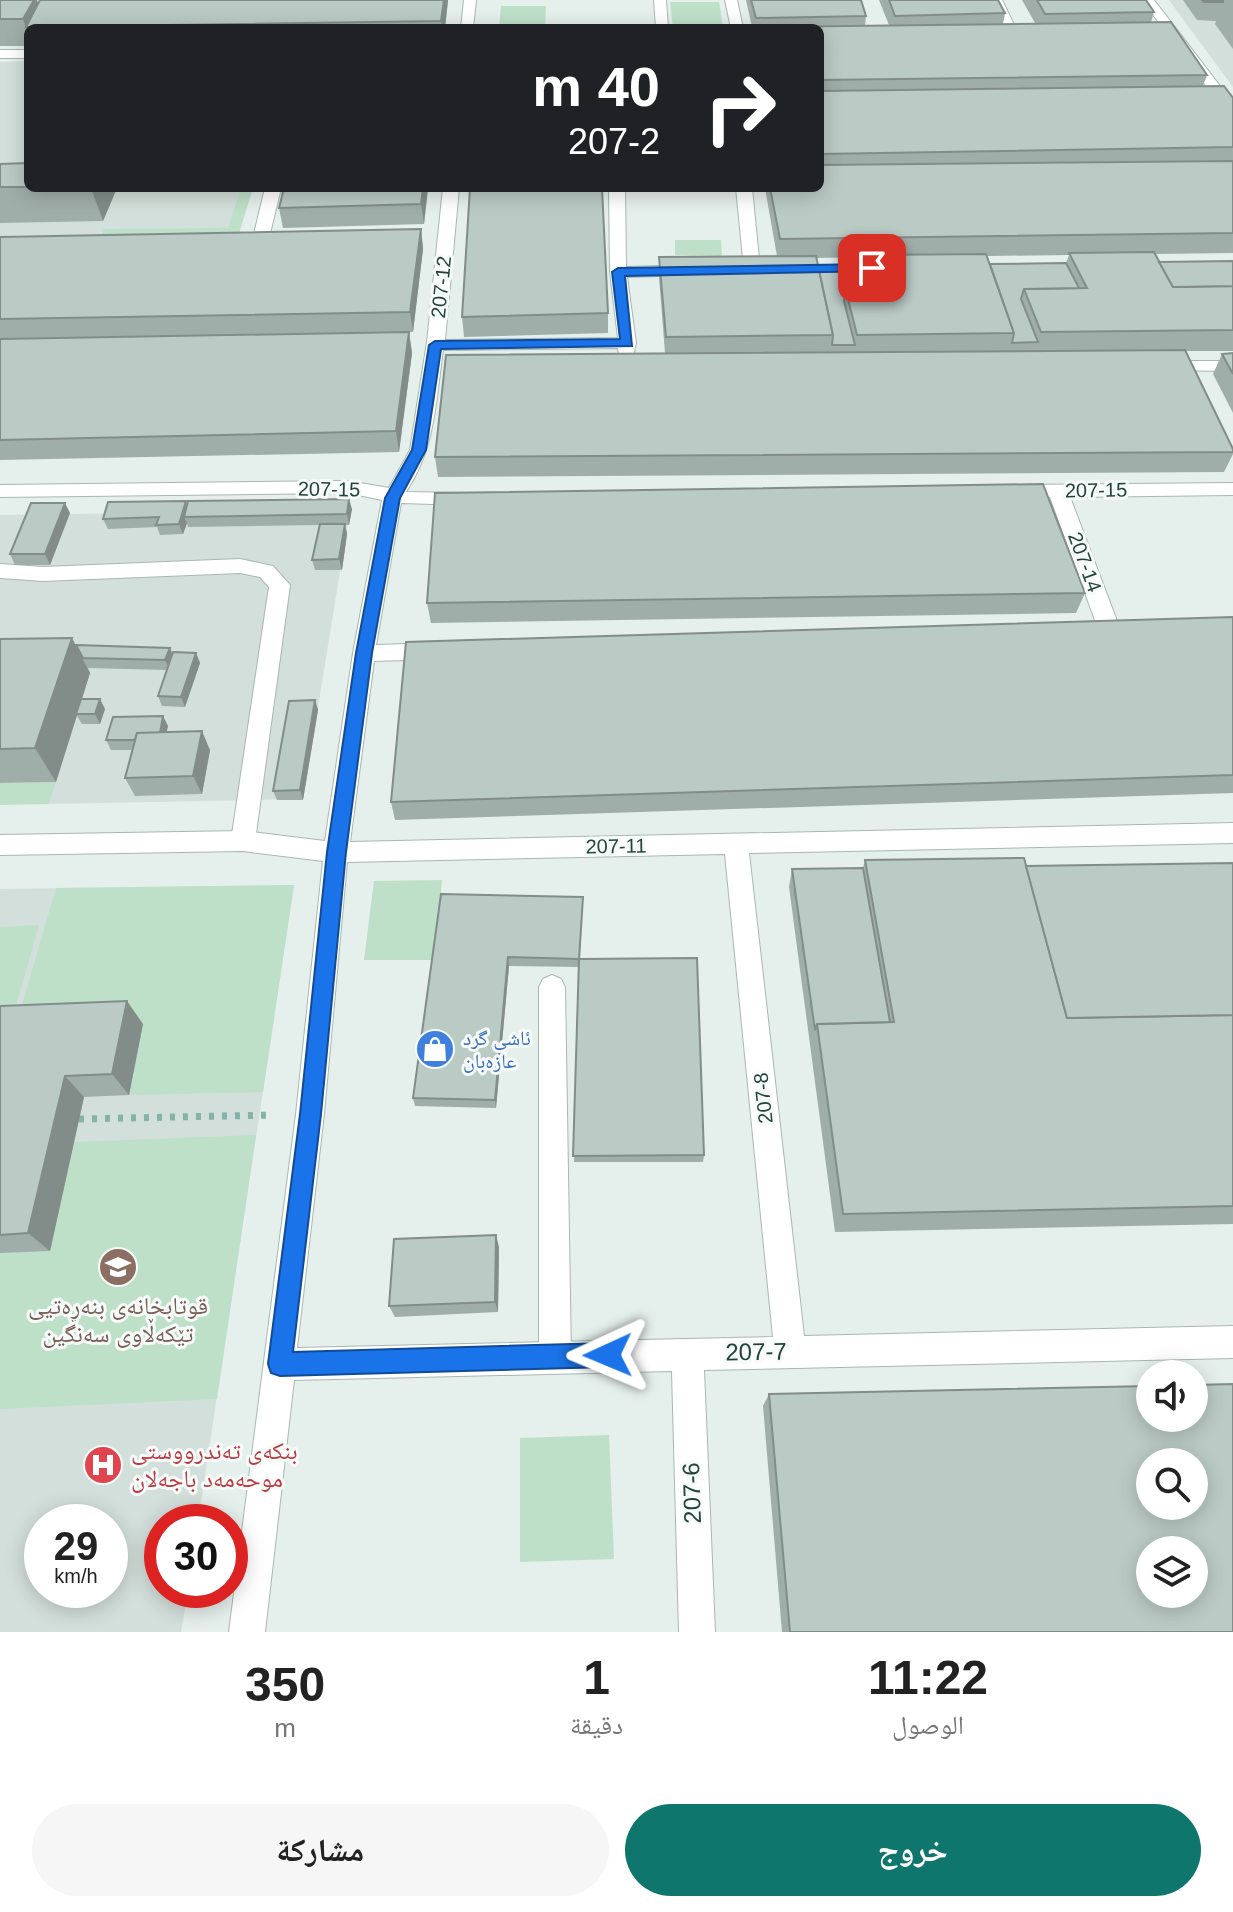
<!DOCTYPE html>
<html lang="ar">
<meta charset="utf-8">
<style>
:root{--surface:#fff;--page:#f6f6f6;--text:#222;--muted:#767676;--accent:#0f766e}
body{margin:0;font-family:Arial,"Noto Naskh Arabic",sans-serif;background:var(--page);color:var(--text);direction:rtl;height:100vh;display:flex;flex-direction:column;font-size:30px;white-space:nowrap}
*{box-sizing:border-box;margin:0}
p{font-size:26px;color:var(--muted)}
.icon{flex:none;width:44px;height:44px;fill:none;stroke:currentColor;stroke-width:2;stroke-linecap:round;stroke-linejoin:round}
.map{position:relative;height:1632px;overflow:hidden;direction:ltr}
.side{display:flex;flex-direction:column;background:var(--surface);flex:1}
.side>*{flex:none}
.guide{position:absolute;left:24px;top:24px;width:800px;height:168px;border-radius:12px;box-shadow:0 4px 20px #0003;direction:rtl;background:#202124;color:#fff;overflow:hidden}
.tools{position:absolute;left:1136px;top:1360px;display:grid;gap:16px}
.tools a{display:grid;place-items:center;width:72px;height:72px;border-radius:50%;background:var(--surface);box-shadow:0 4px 20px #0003;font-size:40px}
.speed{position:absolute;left:24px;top:1504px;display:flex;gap:16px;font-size:40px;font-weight:700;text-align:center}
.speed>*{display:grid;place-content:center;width:104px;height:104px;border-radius:50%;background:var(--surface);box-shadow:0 4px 20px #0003;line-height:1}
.speed small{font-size:20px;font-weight:400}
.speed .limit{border:12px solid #d22;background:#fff;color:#111}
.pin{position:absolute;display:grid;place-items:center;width:68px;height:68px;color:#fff;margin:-34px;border-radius:16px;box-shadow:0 4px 12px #0006}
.me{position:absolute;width:88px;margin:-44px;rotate:269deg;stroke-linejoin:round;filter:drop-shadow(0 0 6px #0008)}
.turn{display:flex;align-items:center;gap:28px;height:168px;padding:0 32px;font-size:36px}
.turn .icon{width:104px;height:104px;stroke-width:2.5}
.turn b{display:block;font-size:56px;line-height:68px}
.eta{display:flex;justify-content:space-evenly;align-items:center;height:136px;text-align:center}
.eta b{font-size:48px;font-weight:800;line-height:56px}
.cta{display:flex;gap:16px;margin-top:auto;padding:16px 32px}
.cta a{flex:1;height:92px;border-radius:48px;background:var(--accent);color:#fff;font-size:32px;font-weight:800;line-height:92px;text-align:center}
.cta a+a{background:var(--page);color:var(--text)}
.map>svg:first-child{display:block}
</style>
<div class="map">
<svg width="1233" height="1632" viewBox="0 0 1233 1632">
<rect width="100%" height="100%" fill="#e5efeb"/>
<g fill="#d3dfda" fill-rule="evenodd">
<path d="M1169,0H1233V87Z"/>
<path d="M28,61V188H253L239,233L0,236V62Z"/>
<path d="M350,510L303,799L49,804L90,674H0V515Z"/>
<path d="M294,885L198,1522H162V1590H188L181,1632H0V889ZM42,1522H110V1590H42Z"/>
</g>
<g fill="#bee0c9">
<path d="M670,2H719L723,28H673Z"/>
<path d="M501,6H546L545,28H499Z"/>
<path d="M241,188H253L239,233L102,235L104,229L228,228Z"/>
<path d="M675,240H721L722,256L675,255Z"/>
<path d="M56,782L49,804L0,805V783Z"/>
<path d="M442,880L435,960H364L374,881Z"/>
<path d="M294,885L263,1092L129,1095L143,1024L15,1029L56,888Z"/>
<path d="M39,925L0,1062V927Z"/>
<path d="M256,1135L217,1399L0,1409V1253L74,1142Z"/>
<path d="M609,1435L614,1559L520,1562V1438Z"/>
</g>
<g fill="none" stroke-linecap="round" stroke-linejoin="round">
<g stroke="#a7b8b3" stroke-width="2">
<g id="service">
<path d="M654,0H666L668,28H656Z"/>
<path d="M240,559L273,566L290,585L255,841L252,848L243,851L234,848L231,841L269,587L260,577L240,573L43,581L0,578V564L43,567Z"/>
<path d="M552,975L561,979L565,987L571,1357L566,1368L555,1373L544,1368L539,1357V987L543,979Z"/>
</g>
</g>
<g stroke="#a7b8b3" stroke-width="2">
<g id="minor">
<path d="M464,0H476L473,28H461Z"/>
<path d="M725,0H737L743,28H731Z"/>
<path d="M990,0H1002L1022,41L1021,44H1011Z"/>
<path d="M1142,0H1154L1233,103V116L1228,115Z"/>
<rect x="0" y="50" width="28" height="8"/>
<path d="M265,188H281L268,242L260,247L252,242Z"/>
<path d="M443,188H459L445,340L618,338L610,272L609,188H625L626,267L691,265L699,270L691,275L627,277L636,343L632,361H620L618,348L443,350C436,400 435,449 406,492L467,493L477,499L467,505L401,503L376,645L435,643L443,645L446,651L443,657L435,659L374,661L350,842L1233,823V843L749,853L804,1336L1233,1326V1358L704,1370L715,1632H679L672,1371L294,1380L265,1632H229L296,1114L323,861L243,851L0,855V835L243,831L325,841L353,653L382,500L349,493L0,497V485L349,481L389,488L410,450L427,342ZM725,854L773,1337L297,1348L324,1114L347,862Z"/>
<path d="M736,188H752L760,269L752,274L744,269Z"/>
<path d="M1163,361H1233V371L1157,370L1154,366L1157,362Z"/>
<path d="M1233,483V495L1070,497L1122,634L1119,639H1103L1100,634L1050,497H1015L1005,491L1015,485Z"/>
</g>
</g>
<path stroke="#84b4a7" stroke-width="7" stroke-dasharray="5 8" stroke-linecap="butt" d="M79,1119L273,1115"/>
<use href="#service" fill="#fff" fill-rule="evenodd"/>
<use href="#minor" fill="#fff" fill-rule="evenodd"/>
</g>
<g fill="#a0aea9" fill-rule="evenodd">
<path d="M0,0H37L38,4L448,0L445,28H28V46H0Z"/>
<path d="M746,0H861L866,16L865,26L889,25L879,0H998L1005,13L1003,24L1035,23L1022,0H1146L1154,12L1151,22L1207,75L1203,86L1233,98V253L1155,254L1159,262L1233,261V351H1186L1233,449V454L1224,472L438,477L435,457L665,353L659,277V257L777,256L765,188H820V28L752,27ZM1069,255L1066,263L990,264L987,256ZM869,257L868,265H818L817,258Z"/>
<path d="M1183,0H1233V49L1215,24L1216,21L1197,20Z"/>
<path d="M28,163V188H117L103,221L0,223V164Z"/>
<path d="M284,188H428L424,224L283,228L279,208Z"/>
<path d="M421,229L423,249L413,332L0,339V237Z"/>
<path d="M608,313V333L464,337L462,317Z"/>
<path d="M409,332L412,353L399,452L0,460V339Z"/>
<path d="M1233,353V413L1213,374L1222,354Z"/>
<path d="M188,504L352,509L349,525H345L347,534L342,570H315L312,560L319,525L188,527L187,523L183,534L160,535L157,527L108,529L103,519Z"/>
<path d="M70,513L50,565H15L10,554Z"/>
<path d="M1085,593L1076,613L431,623L427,603Z"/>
<path d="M1233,617V793L395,820L391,802Z"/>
<path d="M0,639L173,654L196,653L200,663L185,707L162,706L158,696L167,670L88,668L90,673L82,699L105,709L100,724H82L77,716L56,782L0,783Z"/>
<path d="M315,700L318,710L303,800H277L273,791Z"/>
<path d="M168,726L166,732L210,750L202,794L135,796L125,778L133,750H111L106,740Z"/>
<path d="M865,860L1026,866L1233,863V1224L835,1232L789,887L792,869L863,868Z"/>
<path d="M441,894L583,897L580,959L704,1155L703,1162H574L579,967L509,966L496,1108L415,1106L413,1098Z"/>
<path d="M0,1006L143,1024L129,1095L84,1097L50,1251L0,1253Z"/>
<path d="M499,1247L498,1312L395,1317L389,1306Z"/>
<path d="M769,1394L1233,1632H782L763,1406Z"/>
</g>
<g fill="#828d89">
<path d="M34,0H37L45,23L26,27L28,34L23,19Z"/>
<path d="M444,0H448L445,28H442L441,21Z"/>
<path d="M91,188H117L103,221Z"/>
<path d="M423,188H428L424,224L421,204Z"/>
<path d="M421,229L423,249L413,332L410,312Z"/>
<path d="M409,332L412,353L399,452L396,431Z"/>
<path d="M349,499L352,509L349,525L347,514Z"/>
<path d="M186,501L190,511L184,517L187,523L183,534L179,524Z"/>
<path d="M65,503L70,513L50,565L45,554Z"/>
<path d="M345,524L347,534L342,570L339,559Z"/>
<path d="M72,638L90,673L56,782L35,748Z"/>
<path d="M170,648L174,658L170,670L165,660Z"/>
<path d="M196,653L200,663L185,707L181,697Z"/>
<path d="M100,699L105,709L100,724L95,714Z"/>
<path d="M315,700L318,710L303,800L300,790Z"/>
<path d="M163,716L168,726L163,749L158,739Z"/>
<path d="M202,731L210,750L202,794L193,776Z"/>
<path d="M508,957L509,966L496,1108L495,1100Z"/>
<path d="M127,1001L143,1024L129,1095L112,1074Z"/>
<path d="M65,1076L84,1097L50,1251L28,1233Z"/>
<path d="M496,1235L499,1247L498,1312L495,1302Z"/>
</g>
<g fill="#bacac4" stroke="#828d89" stroke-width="2" fill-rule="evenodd">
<path d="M0,0H34L23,19H0Z"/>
<path d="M40,0H444L441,21L26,27Z"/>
<path d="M751,0H861L866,16L756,18Z"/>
<path d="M889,0H998L1005,13L895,16Z"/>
<path d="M1037,0H1146L1154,12L1045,14Z"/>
<path d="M1202,0H1223V2H1204Z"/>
<path d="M1171,22L1207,75L820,80V28H682Z"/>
<path d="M1224,86L1233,98V147L820,154V91Z"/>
<path d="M1233,161V233L780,239L770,188H820V165Z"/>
<path d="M28,163V187H0V164Z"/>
<path d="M284,188H423L421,204L279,208Z"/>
<path d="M470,188H602L608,313L462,317Z"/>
<path d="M421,229L410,312L0,319V237Z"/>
<path d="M1154,252L1173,287L1233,286V330L1041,332L1024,289L1087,288L1069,253Z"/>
<path d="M986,254L1014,333L857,335L846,291L876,290L870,255Z"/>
<path d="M816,256L833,335L666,337L659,257Z"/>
<path d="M1233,261V286L1173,287L1159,262Z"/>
<path d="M1066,263L1079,288L1024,289L1021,299L1038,342L1012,343L1014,333L990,264Z"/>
<path d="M818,265H868L873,291H846L844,301L855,345H832L833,335Z"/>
<path d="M409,332L396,431L0,440V339Z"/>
<path d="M1185,350L1233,449V452L435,457L446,355Z"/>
<path d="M1233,353V374L1222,354Z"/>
<path d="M1043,484L1085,593L427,603L435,493Z"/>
<path d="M349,499L347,514L184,517L188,501Z"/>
<path d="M186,501L179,524L156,525L159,517L103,519L108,502Z"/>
<path d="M31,503H65L45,554H10Z"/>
<path d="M320,524H345L339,559L312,560Z"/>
<path d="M1233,617V775L391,802L406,642Z"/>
<path d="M72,638L35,748L0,749V639Z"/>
<path d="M76,645L170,648L165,660L83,658Z"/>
<path d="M173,652L196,653L181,697L158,696Z"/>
<path d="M81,699H100L95,714H76Z"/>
<path d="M315,700L300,790L273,791L289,701Z"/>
<path d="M163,716L160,733H137L135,740H106L113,717Z"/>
<path d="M202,731L193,776L125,778L137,733Z"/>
<path d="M1024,858L1067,1018L1233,1015V1206L843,1214L817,1024L894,1022L865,860Z"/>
<path d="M1233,863V1015L1067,1018L1026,866Z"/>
<path d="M863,868L890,1022L817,1024L815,1030L792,869Z"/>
<path d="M441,894L583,897L579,959L508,957L495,1100L413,1098Z"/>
<path d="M697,958L704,1155L573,1156L579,959Z"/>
<path d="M127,1001L112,1074L65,1076L28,1233L0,1235V1006Z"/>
<path d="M496,1235L495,1302L389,1306L394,1239Z"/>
<path d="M1233,1384V1632H790L769,1394L1150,1386V1418H1194V1385ZM1150,1462H1194V1506H1150ZM1150,1550H1194V1594H1150Z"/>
</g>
<path fill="#1a73e8" stroke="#114b97" stroke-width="2" d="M872,264L876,265V271L625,276L632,346L441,349L426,450L400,498L372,653L346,852L321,1114L293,1352L608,1343L616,1347L620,1355L616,1364L608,1367L280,1376L271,1373L268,1364L300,1114L327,852L356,653L385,498L412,450L429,345L435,341L620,339L612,272L618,268Z"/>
<defs>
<g id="shop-disc" transform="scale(2)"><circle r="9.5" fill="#3f7fe0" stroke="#f6fbf9"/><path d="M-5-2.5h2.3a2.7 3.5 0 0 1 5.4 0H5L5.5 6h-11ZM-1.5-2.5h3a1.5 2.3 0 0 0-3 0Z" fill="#fff"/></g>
<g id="school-disc" transform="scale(2)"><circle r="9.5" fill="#8d6e63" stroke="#f6fbf9"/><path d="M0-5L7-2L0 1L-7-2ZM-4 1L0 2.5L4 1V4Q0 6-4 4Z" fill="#fff"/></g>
<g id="hospital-disc" transform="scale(2)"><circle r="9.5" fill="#e0444e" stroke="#f6fbf9"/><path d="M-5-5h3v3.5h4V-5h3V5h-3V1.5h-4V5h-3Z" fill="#fff"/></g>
</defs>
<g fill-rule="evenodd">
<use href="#shop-disc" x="435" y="1049"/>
<use href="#school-disc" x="118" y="1267"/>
<use href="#hospital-disc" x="103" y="1465"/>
</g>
<g text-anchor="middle" stroke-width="6" stroke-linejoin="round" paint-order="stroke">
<g font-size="20" fill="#23423b" stroke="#f6fbf9">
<text transform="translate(441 287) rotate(-84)" y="7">207-12</text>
<text transform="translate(329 489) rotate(1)" y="7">207-15</text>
<text transform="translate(1096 490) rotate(-1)" y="7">207-15</text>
<text transform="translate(1085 562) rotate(70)" y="7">207-14</text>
<text transform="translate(616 846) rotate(-1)" y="7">207-11</text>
<text transform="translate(763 1098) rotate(-96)" y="7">207-8</text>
</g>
<g font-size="20" fill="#366cbe" stroke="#f6fbf9" text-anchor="start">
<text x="463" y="1045">ئاشی گرد<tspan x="463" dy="23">عازه‌بان</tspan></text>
</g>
<g font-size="24" fill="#785e54" stroke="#f6fbf9">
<text x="118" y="1314">قوتابخانەی بنەڕەتیی<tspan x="118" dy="28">تێکەڵاوی سەنگین</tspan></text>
</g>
<g font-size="24" fill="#23423b" stroke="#f6fbf9">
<text transform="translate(756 1352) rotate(-1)" y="8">207-7</text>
<text transform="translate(692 1493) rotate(-92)" y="8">207-6</text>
</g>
<g font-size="24" fill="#be3a42" stroke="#f6fbf9" text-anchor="start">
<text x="131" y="1459">بنکەی تەندرووستی<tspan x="131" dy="28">موحەمەد باجەلان</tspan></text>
</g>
</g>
</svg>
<div class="tools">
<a><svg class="icon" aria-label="sound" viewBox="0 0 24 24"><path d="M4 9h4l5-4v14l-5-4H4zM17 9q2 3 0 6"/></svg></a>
<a><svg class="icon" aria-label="search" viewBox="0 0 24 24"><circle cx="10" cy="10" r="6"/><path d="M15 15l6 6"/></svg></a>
<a><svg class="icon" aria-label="layers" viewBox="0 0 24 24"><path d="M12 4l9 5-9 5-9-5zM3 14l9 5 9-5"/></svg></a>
</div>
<div class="speed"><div>29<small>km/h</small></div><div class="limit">30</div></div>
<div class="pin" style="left:872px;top:268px;background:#d93025"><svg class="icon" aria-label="arrive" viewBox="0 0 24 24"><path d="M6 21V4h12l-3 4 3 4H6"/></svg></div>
<svg class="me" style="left:608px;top:1355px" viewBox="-20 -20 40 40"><path d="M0-17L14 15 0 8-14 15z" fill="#1a73e8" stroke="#fff" stroke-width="4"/></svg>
<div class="guide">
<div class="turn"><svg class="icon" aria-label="right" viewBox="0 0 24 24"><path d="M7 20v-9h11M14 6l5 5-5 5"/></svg><div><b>40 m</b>207-2</div></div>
</div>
</div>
<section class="side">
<div class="eta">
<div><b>11:22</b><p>الوصول</p></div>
<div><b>1</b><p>دقيقة</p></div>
<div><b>350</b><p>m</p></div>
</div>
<div class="cta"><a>خروج</a><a>مشاركة</a></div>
</section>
